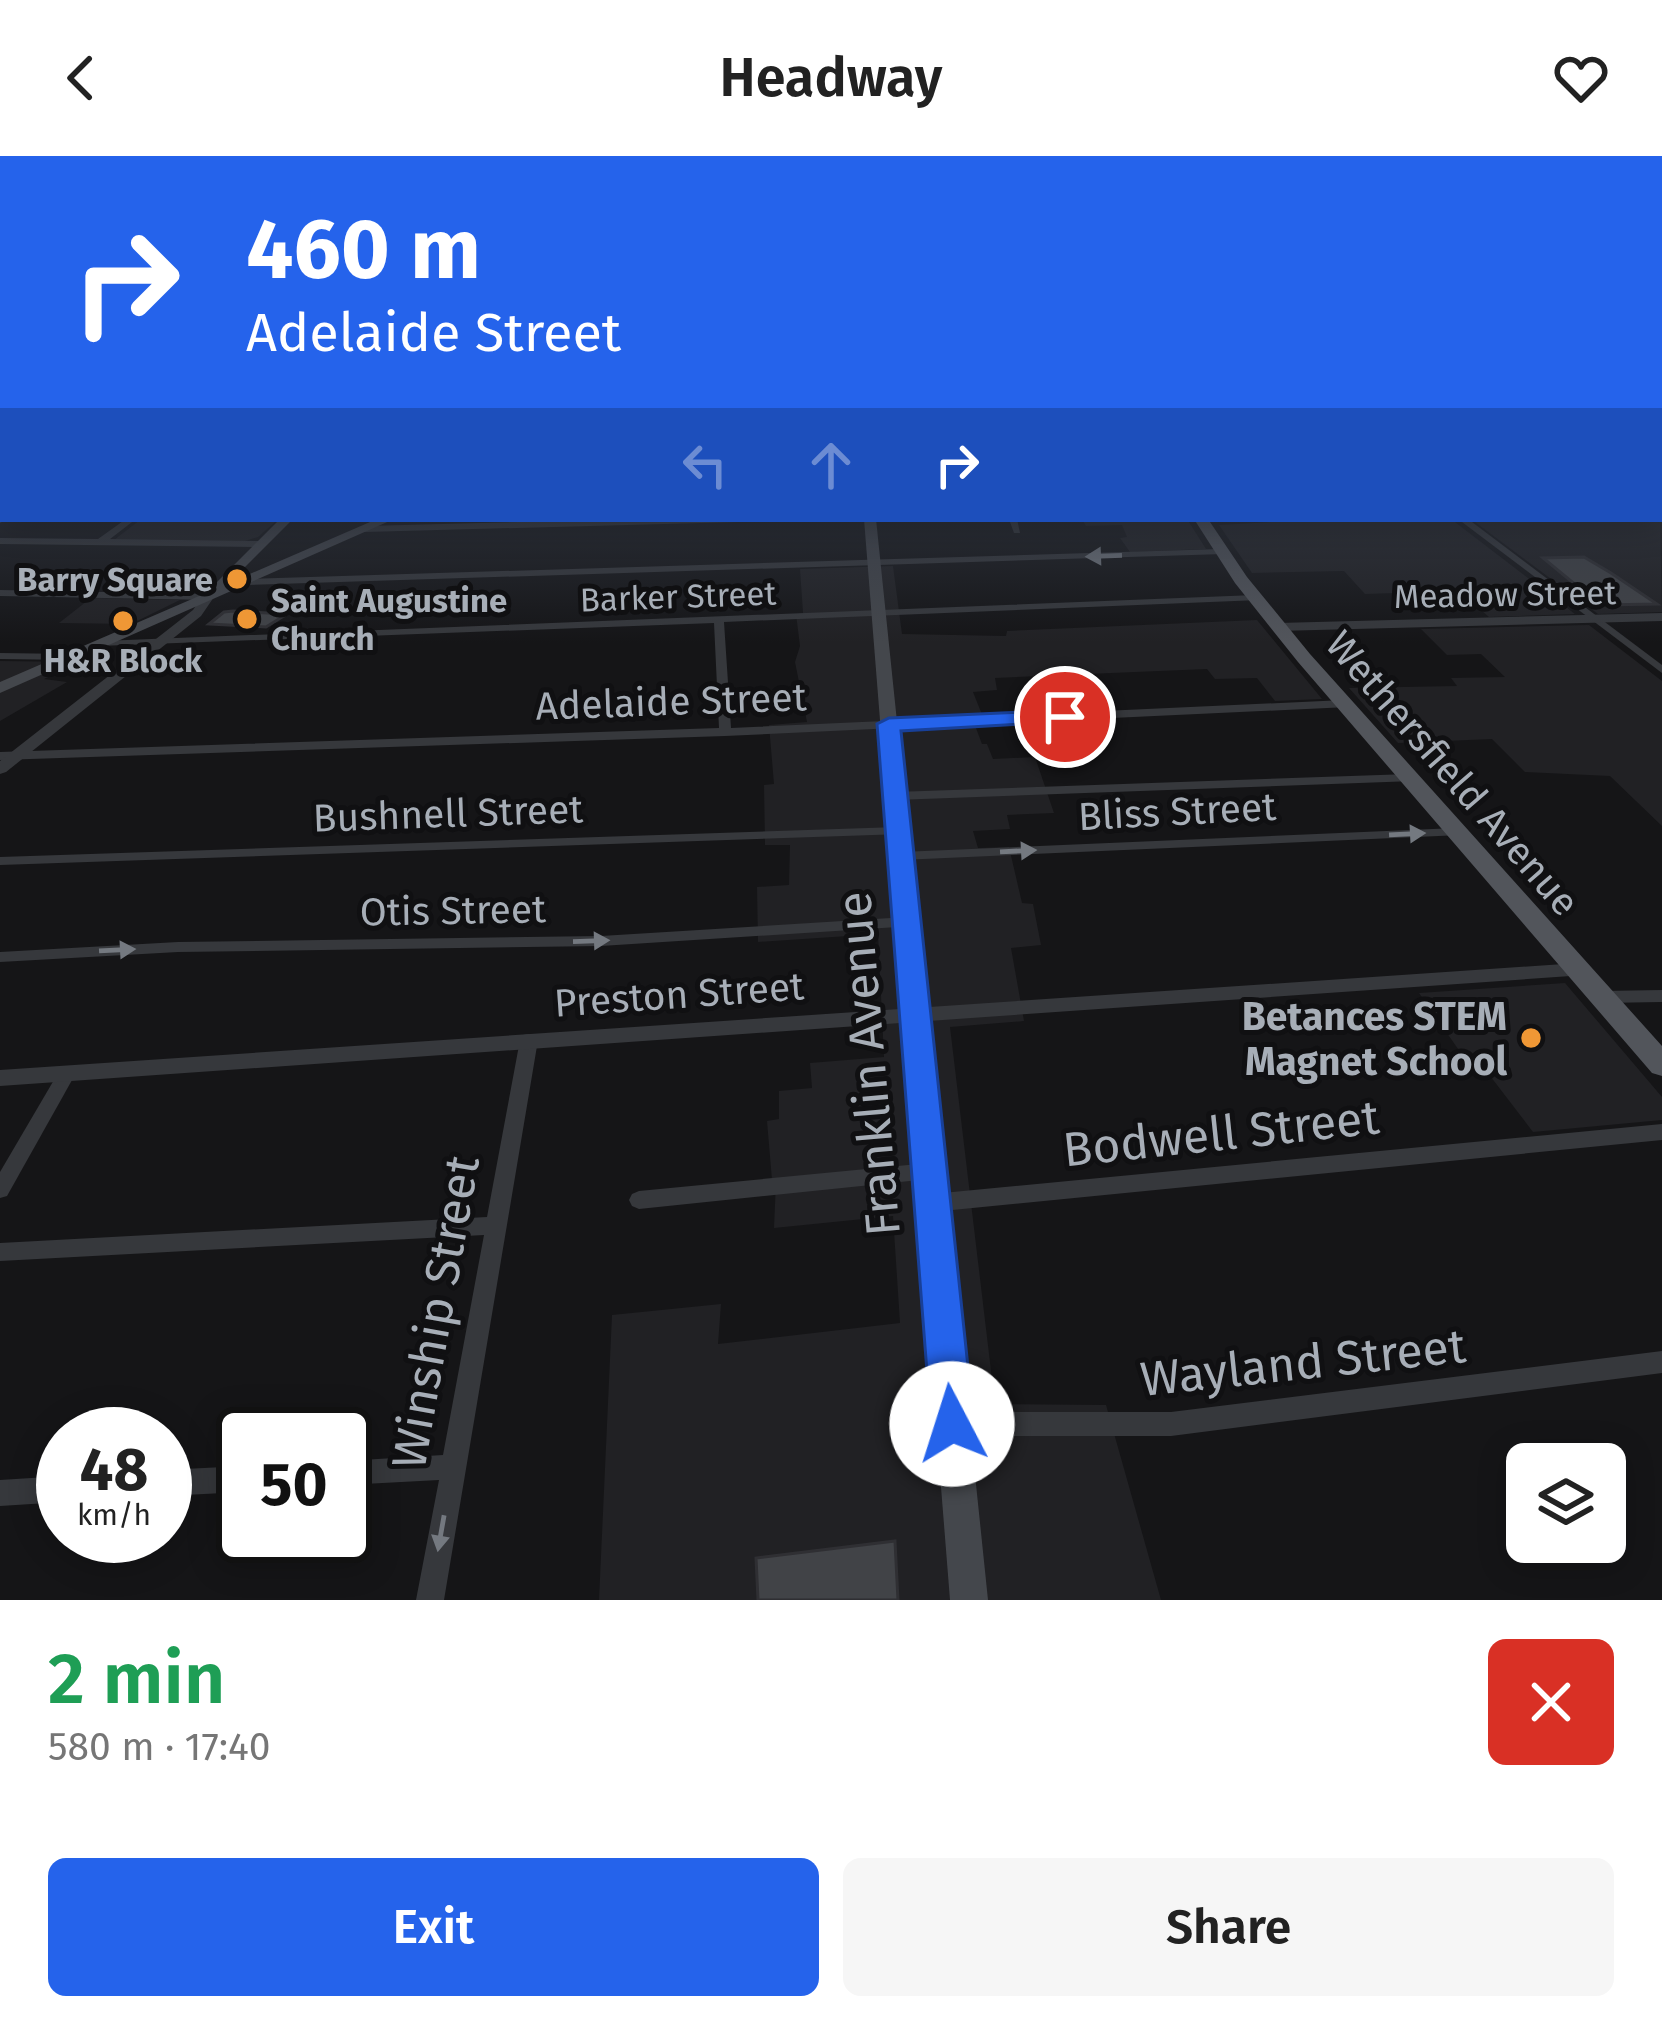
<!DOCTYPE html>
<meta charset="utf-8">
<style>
:root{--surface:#fff;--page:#f6f6f6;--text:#222;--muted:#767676;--accent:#2563eb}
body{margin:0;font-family:"Fira Sans",sans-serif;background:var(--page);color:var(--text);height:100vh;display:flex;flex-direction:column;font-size:45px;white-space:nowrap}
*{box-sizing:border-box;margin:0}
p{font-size:39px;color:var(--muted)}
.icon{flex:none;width:66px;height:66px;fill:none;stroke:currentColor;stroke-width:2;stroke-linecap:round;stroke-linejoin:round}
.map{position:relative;height:1444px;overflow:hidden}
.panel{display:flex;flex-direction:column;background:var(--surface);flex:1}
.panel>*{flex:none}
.banner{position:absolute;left:0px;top:0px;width:1662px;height:366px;box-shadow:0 6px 30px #0003;background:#2563eb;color:#fff;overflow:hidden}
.tools{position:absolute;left:1506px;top:1287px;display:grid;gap:24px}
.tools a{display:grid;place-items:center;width:120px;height:120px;border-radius:18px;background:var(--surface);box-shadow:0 6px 30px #0003;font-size:60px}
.speed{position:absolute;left:36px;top:1251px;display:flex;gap:24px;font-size:60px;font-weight:700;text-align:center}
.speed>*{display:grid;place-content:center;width:156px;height:156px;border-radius:50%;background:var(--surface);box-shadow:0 6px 30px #0003;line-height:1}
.speed small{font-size:30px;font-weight:400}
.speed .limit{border:6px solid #111;border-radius:18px;background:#fff;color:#111}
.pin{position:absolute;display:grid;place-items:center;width:102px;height:102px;color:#fff;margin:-51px;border:6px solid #fff;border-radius:50%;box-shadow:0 3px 12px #0007}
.me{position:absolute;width:132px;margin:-66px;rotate:355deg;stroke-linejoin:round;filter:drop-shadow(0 0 9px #0008)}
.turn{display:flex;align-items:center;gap:42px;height:252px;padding:0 48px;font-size:54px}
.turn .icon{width:156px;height:156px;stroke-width:2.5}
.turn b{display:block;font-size:84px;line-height:102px}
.lanes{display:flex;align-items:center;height:114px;padding:0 48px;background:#0003;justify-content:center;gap:60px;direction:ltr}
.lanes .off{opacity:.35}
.round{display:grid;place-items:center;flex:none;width:126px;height:126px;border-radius:18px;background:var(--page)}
.overview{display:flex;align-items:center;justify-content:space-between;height:204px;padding:0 48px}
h1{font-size:72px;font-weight:600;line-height:90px;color:#1e9e55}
.primary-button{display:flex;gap:24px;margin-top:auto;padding:24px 48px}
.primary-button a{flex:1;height:138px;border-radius:18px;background:var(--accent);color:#fff;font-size:48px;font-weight:600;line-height:138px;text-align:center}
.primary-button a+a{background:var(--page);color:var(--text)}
header{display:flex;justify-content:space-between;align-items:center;height:156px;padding:0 48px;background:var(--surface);font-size:54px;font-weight:600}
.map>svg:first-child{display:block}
</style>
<header><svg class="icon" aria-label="back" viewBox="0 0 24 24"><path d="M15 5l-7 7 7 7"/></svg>Headway<svg class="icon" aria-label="heart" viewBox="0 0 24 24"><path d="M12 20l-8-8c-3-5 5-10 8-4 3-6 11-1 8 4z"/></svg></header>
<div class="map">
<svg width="1662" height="1444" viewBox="0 0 1662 1444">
<rect width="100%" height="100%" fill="#151517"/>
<g fill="#212124">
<path d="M1659,318L1662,456L1598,458L1471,363H1659Z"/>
<path d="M1082,363H1187L1206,393L1130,396L1120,382L1127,381L1122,369L1086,370Z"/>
<path d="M1323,363H1451L1575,458L1489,461L1459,435L1365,438L1344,415L1252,417L1219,369Z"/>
<path d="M140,364L275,366L258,381L245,385L114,384Z"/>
<path d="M893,410L902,478L1006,480L1007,475L1257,464L1322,543L1275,545L1257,522L1215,523L1207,513L995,522L997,534L973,536L987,571L976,572L982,588H987L993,603L1035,601L1054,657L1007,659L1010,673L973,675L978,692L1009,691L1022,747L1033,748L1041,789L1011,792L1024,865L950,871L995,1248L1106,1249L1161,1444H599L612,1159L721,1148L718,1188L900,1167L893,1060L774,1072L776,1025L772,1024L767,965L779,963V935L812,932L810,907L884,901L878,778L758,786L757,731L789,729L790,689H765L764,629L774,628L769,569L807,566L795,506L800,490L796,458L803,457L800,413Z"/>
<path d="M91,442L180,444L131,468L59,467Z"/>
<path d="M1589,469L1662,525V670L1610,620L1525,616L1492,583L1398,587L1349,532L1457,530L1451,522L1505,521L1481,498L1447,499L1421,473Z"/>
<path d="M0,505L80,506L44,523L67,526L0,565Z"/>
<path d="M1565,827L1662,941V964L1533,976L1484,912L1472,913L1419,837Z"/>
</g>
<g fill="#414347" stroke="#2f2f33" stroke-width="3">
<path d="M1584,401L1611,417L1657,448L1600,449L1543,402Z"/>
<path d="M224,456L233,455L287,458L266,471L209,468Z"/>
<path d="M895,1385L898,1444H758L756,1402Z"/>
</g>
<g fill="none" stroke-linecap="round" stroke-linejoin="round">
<g fill="#36383c" fill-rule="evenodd">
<rect x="0" y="285" width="3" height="4"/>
<rect x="0" y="296" width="3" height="4"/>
<rect x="1659" y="312" width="3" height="4"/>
<path d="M3,359V363H7L0,367V360Z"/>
<path d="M126,363H136L110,383L260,385L265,388L260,391L0,388V382L98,383Z"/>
<path d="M637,363H742L738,366L365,376L360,373L365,370Z"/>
<path d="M1009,363H1017L1020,377H1014Z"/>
<path d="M1458,363H1468L1662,509V517Z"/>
<path d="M1221,393L1224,394V398L245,429L240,426L245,423Z"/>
<path d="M0,434L208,438L213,441L208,444L0,440Z"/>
<path d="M1255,439L1259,440V444L724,466L731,572L1344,544L1350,548L1348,551L725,580L0,604V596L719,572L714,467L98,490L96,488L102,485Z"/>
<path d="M0,497L70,498L76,501L70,504L0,503Z"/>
<path d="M1409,618L1416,622L1414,625L895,644L888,640L895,636Z"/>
<path d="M898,671L905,675L903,678L0,709V701Z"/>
<path d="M1456,672L1463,676L1461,679L901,704L894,700L901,696Z"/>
<path d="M907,761L913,762L915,766L913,770L601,790L178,796L0,806V796L178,786L601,780Z"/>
<path d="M1662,834V846L1602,847L1596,845L1594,841L1596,837L1602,835Z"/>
<path d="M529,878L535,879L538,884L444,1444H416L439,1324L345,1329V1305L443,1299L484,1079L0,1105V1087L487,1061L520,884L523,879Z"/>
<path d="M67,910L73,912L76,917L7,1040L0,1042V1016L61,912Z"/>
<path d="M1662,968V984L932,1056L925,1053L922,1047L925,1041L932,1038Z"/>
<path d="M929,1007L936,1009L939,1015L936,1021L929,1023L639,1053L632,1050L629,1044L632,1038L639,1035Z"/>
<path d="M1662,1195V1217L1171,1280H952L943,1276L940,1268L943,1260L952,1256H1171Z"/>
<path d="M243,1310V1336L165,1340V1314Z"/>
<path d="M63,1320V1346L0,1350V1324Z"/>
</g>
<g fill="#36383c" fill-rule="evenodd">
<path d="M204,438L214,441L201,460L6,616L0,618V605L193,454Z"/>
<path d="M1662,457V465L1278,475L1272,471L1278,467Z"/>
<path d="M1578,807L1585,809L1588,814L1585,819L0,930V914Z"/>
</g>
<g fill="#44474c" fill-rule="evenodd">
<path d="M280,363H293L229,427L377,363H394L0,537V526L206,437Z"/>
<path d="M864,363H876L988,1444H950Z"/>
</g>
<path fill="#52555b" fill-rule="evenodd" d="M1194,363H1208L1247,421L1310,498L1662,890V920L1652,917L1298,506L1235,427Z"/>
</g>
<defs><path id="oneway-solid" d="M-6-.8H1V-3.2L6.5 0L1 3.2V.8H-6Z" transform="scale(3)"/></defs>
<g fill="#747980">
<use href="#oneway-solid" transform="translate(1104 400) rotate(178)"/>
<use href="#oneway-solid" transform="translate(1407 678) rotate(-3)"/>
<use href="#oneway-solid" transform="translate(1018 695) rotate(-3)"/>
<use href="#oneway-solid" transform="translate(591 785) rotate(-2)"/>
<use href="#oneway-solid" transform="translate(117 794) rotate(-3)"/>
<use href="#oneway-solid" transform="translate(441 1377) rotate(100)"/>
</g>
<linearGradient id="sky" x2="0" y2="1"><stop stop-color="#0c0c0d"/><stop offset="0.58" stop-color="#353b47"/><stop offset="1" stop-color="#353b47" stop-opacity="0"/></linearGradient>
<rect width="1662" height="487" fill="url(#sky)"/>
<path fill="#2563eb" stroke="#184099" stroke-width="3" d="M1065,554L1073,556V565L901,575L974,1268L968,1283L952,1290L937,1283L931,1268L877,568L889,562Z"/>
<g fill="#ef9735" stroke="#101012" stroke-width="4.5">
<circle cx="237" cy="423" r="12"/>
<circle cx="247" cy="463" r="12"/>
<circle cx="123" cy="465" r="12"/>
<circle cx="1531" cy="882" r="12"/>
</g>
<g text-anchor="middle" stroke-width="10" stroke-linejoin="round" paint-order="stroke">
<g font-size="33" font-weight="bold" fill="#a7aeb7" stroke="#101012" text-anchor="end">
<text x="213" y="435">Barry Square</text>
<text x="271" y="456" text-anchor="start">Saint Augustine<tspan x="271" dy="38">Church</tspan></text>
<text x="123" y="516" text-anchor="middle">H&amp;R Block</text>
</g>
<g font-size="33" fill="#a7aeb7" stroke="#101012">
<text transform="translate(1505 438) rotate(-1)" y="12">Meadow Street</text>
<text transform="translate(678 440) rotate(-2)" y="12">Barker Street</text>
</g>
<g font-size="39" fill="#a7aeb7" stroke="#101012">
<text transform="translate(671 545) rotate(-2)" y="14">Adelaide Street</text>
<text transform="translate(1453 617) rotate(49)" y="14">Wethersfield Avenue</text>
<text transform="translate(1177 655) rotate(-3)" y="14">Bliss Street</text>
<text transform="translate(448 657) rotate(-2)" y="14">Bushnell Street</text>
<text transform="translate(453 754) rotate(-1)" y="14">Otis Street</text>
<text transform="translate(679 838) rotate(-4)" y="14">Preston Street</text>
</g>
<g font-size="39" font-weight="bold" fill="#a7aeb7" stroke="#101012" text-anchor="end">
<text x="1507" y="874">Betances STEM<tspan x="1507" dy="45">Magnet School</tspan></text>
</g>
<g font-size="48" fill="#a7aeb7" stroke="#101012">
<text transform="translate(868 908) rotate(-95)" y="17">Franklin Avenue</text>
<text transform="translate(1221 977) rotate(-6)" y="17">Bodwell Street</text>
<text transform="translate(435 1156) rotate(-80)" y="17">Winship Street</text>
<text transform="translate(1303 1206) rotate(-6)" y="17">Wayland Street</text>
</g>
</g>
</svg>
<div class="tools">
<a><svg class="icon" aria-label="layers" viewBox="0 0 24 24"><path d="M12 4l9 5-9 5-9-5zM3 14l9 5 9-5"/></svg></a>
</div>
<div class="speed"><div>48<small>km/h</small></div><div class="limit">50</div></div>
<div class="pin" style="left:1065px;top:561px;background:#d93025"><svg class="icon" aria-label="arrive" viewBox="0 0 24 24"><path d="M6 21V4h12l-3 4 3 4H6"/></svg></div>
<svg class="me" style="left:952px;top:1268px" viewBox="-20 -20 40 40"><circle r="19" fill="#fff"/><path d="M0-13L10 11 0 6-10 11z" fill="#2563eb"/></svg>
<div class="banner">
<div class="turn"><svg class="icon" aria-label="right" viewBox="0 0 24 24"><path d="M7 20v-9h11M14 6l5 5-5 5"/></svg><div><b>460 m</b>Adelaide Street</div></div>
<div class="lanes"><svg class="icon off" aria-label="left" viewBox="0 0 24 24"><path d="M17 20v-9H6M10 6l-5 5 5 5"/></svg><svg class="icon off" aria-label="ahead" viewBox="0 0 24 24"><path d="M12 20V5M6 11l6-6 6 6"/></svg><svg class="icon" aria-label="right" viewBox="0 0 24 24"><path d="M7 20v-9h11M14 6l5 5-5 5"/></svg></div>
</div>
</div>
<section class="panel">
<div class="overview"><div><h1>2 min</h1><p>580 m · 17:40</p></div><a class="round" style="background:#d93025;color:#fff"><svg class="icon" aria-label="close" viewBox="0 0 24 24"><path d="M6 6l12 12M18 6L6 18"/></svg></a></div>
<div class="primary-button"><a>Exit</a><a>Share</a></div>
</section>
